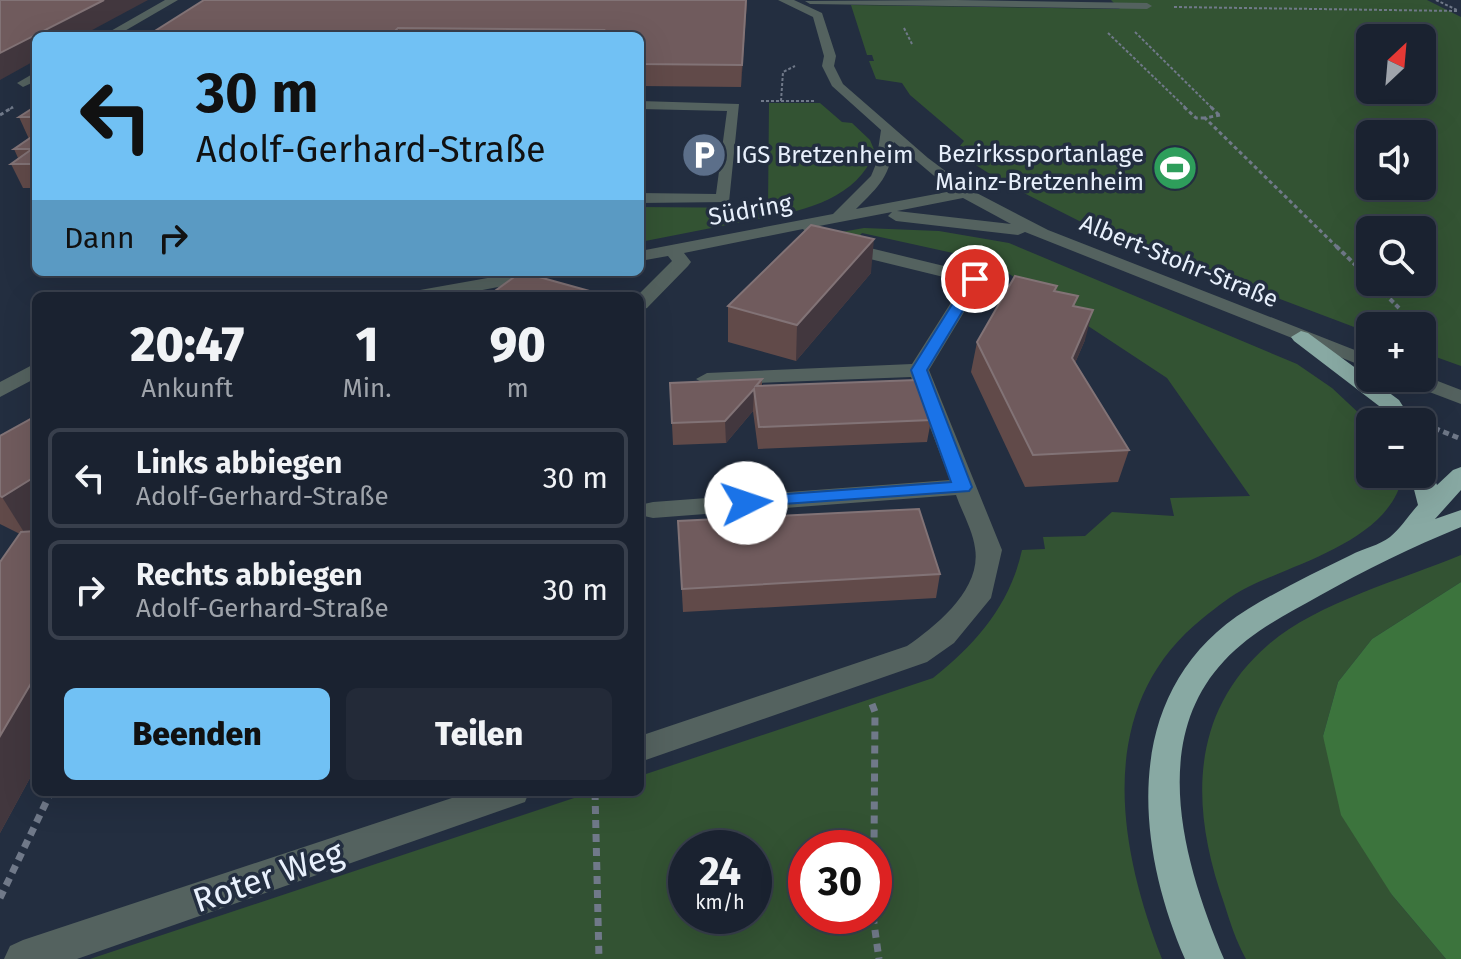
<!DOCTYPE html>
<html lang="de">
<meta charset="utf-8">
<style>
:root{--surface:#1a2230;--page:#232a38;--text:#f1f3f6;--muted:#9fa4ab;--line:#383f4c;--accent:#71c1f4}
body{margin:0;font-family:"Fira Sans",sans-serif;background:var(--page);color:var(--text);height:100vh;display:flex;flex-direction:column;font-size:30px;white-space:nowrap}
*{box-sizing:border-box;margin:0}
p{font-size:26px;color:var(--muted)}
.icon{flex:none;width:44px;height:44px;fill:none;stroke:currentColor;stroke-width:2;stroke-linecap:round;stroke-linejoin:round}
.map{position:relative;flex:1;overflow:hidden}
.details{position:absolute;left:32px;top:292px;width:612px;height:504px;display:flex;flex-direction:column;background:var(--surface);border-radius:12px;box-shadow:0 8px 32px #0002,0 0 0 2px var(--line)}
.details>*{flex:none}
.guide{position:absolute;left:32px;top:32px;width:612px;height:244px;border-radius:12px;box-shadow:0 8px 32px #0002,0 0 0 2px var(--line);background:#71c1f4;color:#111;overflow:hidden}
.needle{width:52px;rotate:26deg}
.fabs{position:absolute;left:1356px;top:24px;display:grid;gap:16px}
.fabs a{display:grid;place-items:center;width:80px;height:80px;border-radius:12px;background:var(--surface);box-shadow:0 8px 32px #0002,0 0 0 2px var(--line);font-size:40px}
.speed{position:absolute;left:668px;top:830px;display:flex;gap:16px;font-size:40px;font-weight:700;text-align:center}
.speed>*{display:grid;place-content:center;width:104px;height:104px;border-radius:50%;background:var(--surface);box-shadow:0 8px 32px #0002,0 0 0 2px var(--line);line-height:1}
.speed small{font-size:20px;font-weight:400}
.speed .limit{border:12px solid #d22;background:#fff;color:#111}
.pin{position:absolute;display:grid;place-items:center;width:68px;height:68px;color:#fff;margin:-34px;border:4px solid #fff;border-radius:50%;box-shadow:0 2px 8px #0007}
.me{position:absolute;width:88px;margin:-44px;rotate:86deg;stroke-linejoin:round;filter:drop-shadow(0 0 6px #0008)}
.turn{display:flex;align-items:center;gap:28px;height:168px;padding:0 32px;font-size:36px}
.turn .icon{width:104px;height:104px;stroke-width:2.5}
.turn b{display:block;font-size:56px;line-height:68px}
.then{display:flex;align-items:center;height:76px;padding:0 32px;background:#0003;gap:16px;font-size:30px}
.eta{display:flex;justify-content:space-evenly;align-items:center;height:136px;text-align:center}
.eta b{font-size:48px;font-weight:800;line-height:56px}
.primary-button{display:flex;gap:16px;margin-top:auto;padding:16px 32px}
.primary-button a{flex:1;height:92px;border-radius:12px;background:var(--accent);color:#111;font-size:32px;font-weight:800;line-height:92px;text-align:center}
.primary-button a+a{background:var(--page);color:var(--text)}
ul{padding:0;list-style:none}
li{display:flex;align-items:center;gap:24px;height:100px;margin:0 16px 12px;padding:0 16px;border:4px solid var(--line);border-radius:12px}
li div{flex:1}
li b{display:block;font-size:30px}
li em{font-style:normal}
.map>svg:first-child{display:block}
</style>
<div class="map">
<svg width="1461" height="959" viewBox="0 0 1461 959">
<rect width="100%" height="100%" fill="#232e40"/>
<g fill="#335333" fill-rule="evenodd">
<path d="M1111,0H1427L1461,17V366L1422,352V326H1370V333L1095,229L1006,184L955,152L964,141L910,95L902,83L876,79L869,61H874L872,55H867L851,5L1120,9ZM1370,38H1422V90H1370ZM1370,134H1422V186H1370ZM1370,230H1422V282H1370Z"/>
<path d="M769,103H820L842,122L852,123L870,140L875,152C853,208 783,214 732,224C701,230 671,236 640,242V207L768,208Z"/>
<path d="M864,228L939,231L1009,243L1297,364L1332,388L1363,417L1383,422H1370V474H1403C1392,539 1299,562 1248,587C1231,595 1217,607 1203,618C1094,705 1117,844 1162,959H90L592,792H640V776L933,678C976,644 1010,605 1022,550L1045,549L1043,537L1085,536L1112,512L1174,516L1170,498L1250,496L1167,378L988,260L966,269L955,266L962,255L862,233L853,243L836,233ZM686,848H754V916H686ZM806,848H874V916H806Z"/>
<path d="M1461,555V582L1372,639L1338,682L1323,736L1392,895L1446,959H1246C1236,941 1230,922 1224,903C1191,810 1188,714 1268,645C1314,604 1403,579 1461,555Z"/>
</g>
<path fill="#3c743d" d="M1461,582V959H1446L1392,895L1341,815L1323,736L1338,682L1372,639Z"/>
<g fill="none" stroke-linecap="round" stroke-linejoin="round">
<g stroke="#707989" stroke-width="2" stroke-dasharray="3 2" stroke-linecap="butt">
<path d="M1436,0L1457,10"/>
<path d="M1174,7L1458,11"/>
<path d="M904,28L912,44"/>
<path d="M1135,32L1213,109"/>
<path d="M1108,33L1187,109"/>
<path d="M761,101H815"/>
<path d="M781,101L783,72L795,66"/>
<path d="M10,109L13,107"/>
</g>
<g stroke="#707989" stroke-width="3" stroke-dasharray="4 3" stroke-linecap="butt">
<path d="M1184,107L1196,118H1205"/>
<path d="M1211,107L1219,115"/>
<path d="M0,115L13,107"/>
<path d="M1220,115L1205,118L1338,248"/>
</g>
<g stroke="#707989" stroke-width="4" stroke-dasharray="5 3" stroke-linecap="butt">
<path d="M1336,246L1370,279"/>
<path d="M1373,282L1399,308"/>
</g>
<path stroke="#707989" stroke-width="5" stroke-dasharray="6 4" stroke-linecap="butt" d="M1434,428L1461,439"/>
<g stroke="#707989" stroke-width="7" stroke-dasharray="8 6" stroke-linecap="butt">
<path d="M872,704L875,712L874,848"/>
<path d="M595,792L599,959"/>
<path d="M0,898L51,792"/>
<path d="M873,916L879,959"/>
</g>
<g fill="#54625f" fill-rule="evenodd">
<path d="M165,0H178L116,36H102Z"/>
<path d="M778,0H794L822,13L836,56L834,66L843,84L928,158L971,190L1048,230L1370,356V369L1025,232L1018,235L896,221L888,216L892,212L819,226L833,239L981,275L984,279L929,370L1002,550L991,598L954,643L927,662L640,762V736L907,646C936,626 982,589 975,548C973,531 962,512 956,495L653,518L644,516L641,510L644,504L653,502L950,480L911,377L707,385L696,379L707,373L912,364L964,282L821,247L803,229L684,253L691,262L688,266L647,308L640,310V296H637L672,261L668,256L640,261V251L833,214L871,176L876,164L881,130L832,86L822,66L824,56L813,17ZM894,142L952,191L856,209C880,185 890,177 894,142ZM963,198L1011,224L897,211Z"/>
<path d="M956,0L1147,3L1152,6L1147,9L810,4L805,1Z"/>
<path d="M36,72V81L23,87L17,83Z"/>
<path d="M640,101L739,104L729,202L640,203V193L716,194L727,111L640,109Z"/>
<path d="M521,272H560L551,277L451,296H411L420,290Z"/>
<path d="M36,363V378L0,397V382Z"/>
<path d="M1422,375L1461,390V404L1403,382L1399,378H1422Z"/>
<path d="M470,792H529L525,802L77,959H4L10,946L23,940Z"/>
</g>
<g fill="#88a9a3" fill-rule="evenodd">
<path d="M1301,331L1308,333L1399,400L1413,422H1391L1383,409L1294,341L1291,337Z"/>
<path d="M1422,465L1430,468L1437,485L1453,470L1461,467V490L1435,519L1461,510V527C1412,547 1365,570 1319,596C1285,615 1251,632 1224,661C1147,743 1186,869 1224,959H1185C1133,839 1122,687 1248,609C1281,589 1316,572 1351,555C1362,549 1380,545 1390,537C1400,529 1409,515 1418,505L1410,474H1422Z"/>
</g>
</g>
<g fill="#614a49">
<path d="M204,0H747L741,87L640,86V36H147Z"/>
<path d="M36,106V188H23L11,164L18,158L14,149L29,139L19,117Z"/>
<path d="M871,273L796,361L728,342V306Z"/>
<path d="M1057,286L1056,292L1076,306L1085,340L1075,363L1129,450L1118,482L1025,487L971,372L977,342Z"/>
<path d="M762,379V386L931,420L927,442L758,449L753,411L726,443L673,445L670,383Z"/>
<path d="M0,436L35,531L36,767L0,833V562L20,534L0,524Z"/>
<path d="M678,521L940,574L936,598L683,612Z"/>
</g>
<g fill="#42373e">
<path d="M104,0H148L81,36H36V60L0,80V53Z"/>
<path d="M746,0H747L741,87L742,65Z"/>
<path d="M398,28L400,36H390Z"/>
<path d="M874,239L871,273L796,361L797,325Z"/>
<path d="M1093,310L1085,340L1064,388L1072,358Z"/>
<path d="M754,389L753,411L726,443L725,421Z"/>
<path d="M36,476V531L27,537L2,497Z"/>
<path d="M36,675V767L0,833V736Z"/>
</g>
<g fill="#705b5d" stroke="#827376" stroke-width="2">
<path d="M0,0H104L0,53Z"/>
<path d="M204,0H746L742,65L640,64V36H601L604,30L398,28L390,36H147Z"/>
<path d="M36,106V117H19Z"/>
<path d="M36,134V164H11L32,149H14Z"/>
<path d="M811,225L874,239L797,325L728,306Z"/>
<path d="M521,272L593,292L588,296H488Z"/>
<path d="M1015,276L1057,286L1054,291L1078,296L1073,306L1093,310L1072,358L1129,450L1033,455L977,342Z"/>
<path d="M762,379L756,386L916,380L931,420L759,427L754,389L725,421L672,423L670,383Z"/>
<path d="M36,416V476L2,497L0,496V436Z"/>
<path d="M919,509L940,574L682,589L678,521Z"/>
<path d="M36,531V675L0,736V562L21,532Z"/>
</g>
<path fill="#1a73e8" stroke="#114b97" stroke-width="2" d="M975,275L982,279L927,370L972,487L969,491L739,507L737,503L746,497L951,482L911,370L968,279Z"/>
<defs>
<g id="parking-disc" transform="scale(2.3)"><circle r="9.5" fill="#5c6f8a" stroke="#232e40"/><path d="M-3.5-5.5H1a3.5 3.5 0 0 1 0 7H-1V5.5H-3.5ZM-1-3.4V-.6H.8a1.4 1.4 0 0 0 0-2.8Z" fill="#fff"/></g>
<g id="stadium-disc" transform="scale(2.3)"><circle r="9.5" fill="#2e9e5b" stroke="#232e40"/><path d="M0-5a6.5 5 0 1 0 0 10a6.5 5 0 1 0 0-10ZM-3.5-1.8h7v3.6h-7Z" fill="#fff"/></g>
</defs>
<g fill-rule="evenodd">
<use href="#parking-disc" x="704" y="155"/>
<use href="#stadium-disc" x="1175" y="168"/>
</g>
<g text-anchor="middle" stroke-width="7" stroke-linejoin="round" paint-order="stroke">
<g font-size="24" fill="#e8f0fc" stroke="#232e40" text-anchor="end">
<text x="1144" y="162">Bezirkssportanlage<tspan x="1144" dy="28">Mainz-Bretzenheim</tspan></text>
<text x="735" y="163" text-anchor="start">IGS Bretzenheim</text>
</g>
<g font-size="24" fill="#e8f0fc" stroke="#232e40">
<text transform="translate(750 210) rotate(-10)" y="8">Südring</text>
<text transform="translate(1179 261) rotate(22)" y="8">Albert-Stohr-Straße</text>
</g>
<g font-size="34" fill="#e8f0fc" stroke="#232e40">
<text transform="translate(268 876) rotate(-19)" y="12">Roter Weg</text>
</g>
</g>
</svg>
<div class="fabs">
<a><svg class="needle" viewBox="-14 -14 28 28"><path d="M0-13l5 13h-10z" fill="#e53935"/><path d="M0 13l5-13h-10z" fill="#9fa4ab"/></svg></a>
<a><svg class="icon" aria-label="sound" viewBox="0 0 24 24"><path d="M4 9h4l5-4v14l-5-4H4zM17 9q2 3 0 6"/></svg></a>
<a><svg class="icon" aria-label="search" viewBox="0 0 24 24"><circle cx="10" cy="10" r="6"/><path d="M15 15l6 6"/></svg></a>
<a>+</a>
<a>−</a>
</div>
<div class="speed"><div>24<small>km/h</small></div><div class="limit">30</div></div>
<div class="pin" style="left:975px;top:279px;background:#d93025"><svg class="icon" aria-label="arrive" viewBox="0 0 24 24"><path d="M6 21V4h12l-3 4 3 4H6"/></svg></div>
<svg class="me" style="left:746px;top:503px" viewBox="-20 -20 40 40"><circle r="19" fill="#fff"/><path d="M0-13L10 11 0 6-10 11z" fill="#1a73e8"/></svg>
<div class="guide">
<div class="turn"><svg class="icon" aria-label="left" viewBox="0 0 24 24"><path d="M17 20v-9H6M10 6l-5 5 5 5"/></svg><div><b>30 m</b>Adolf-Gerhard-Straße</div></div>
<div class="then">Dann<svg class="icon" aria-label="right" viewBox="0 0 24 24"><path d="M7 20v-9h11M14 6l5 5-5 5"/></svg></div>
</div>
<section class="details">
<div class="eta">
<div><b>20:47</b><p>Ankunft</p></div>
<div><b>1</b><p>Min.</p></div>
<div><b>90</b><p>m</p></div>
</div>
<ul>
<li><svg class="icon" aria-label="left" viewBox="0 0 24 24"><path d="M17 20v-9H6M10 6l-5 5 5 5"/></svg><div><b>Links abbiegen</b><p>Adolf-Gerhard-Straße</p></div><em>30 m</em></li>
<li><svg class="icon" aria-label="right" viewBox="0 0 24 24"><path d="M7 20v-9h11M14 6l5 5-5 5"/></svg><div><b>Rechts abbiegen</b><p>Adolf-Gerhard-Straße</p></div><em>30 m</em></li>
</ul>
<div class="primary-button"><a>Beenden</a><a>Teilen</a></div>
</section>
</div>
